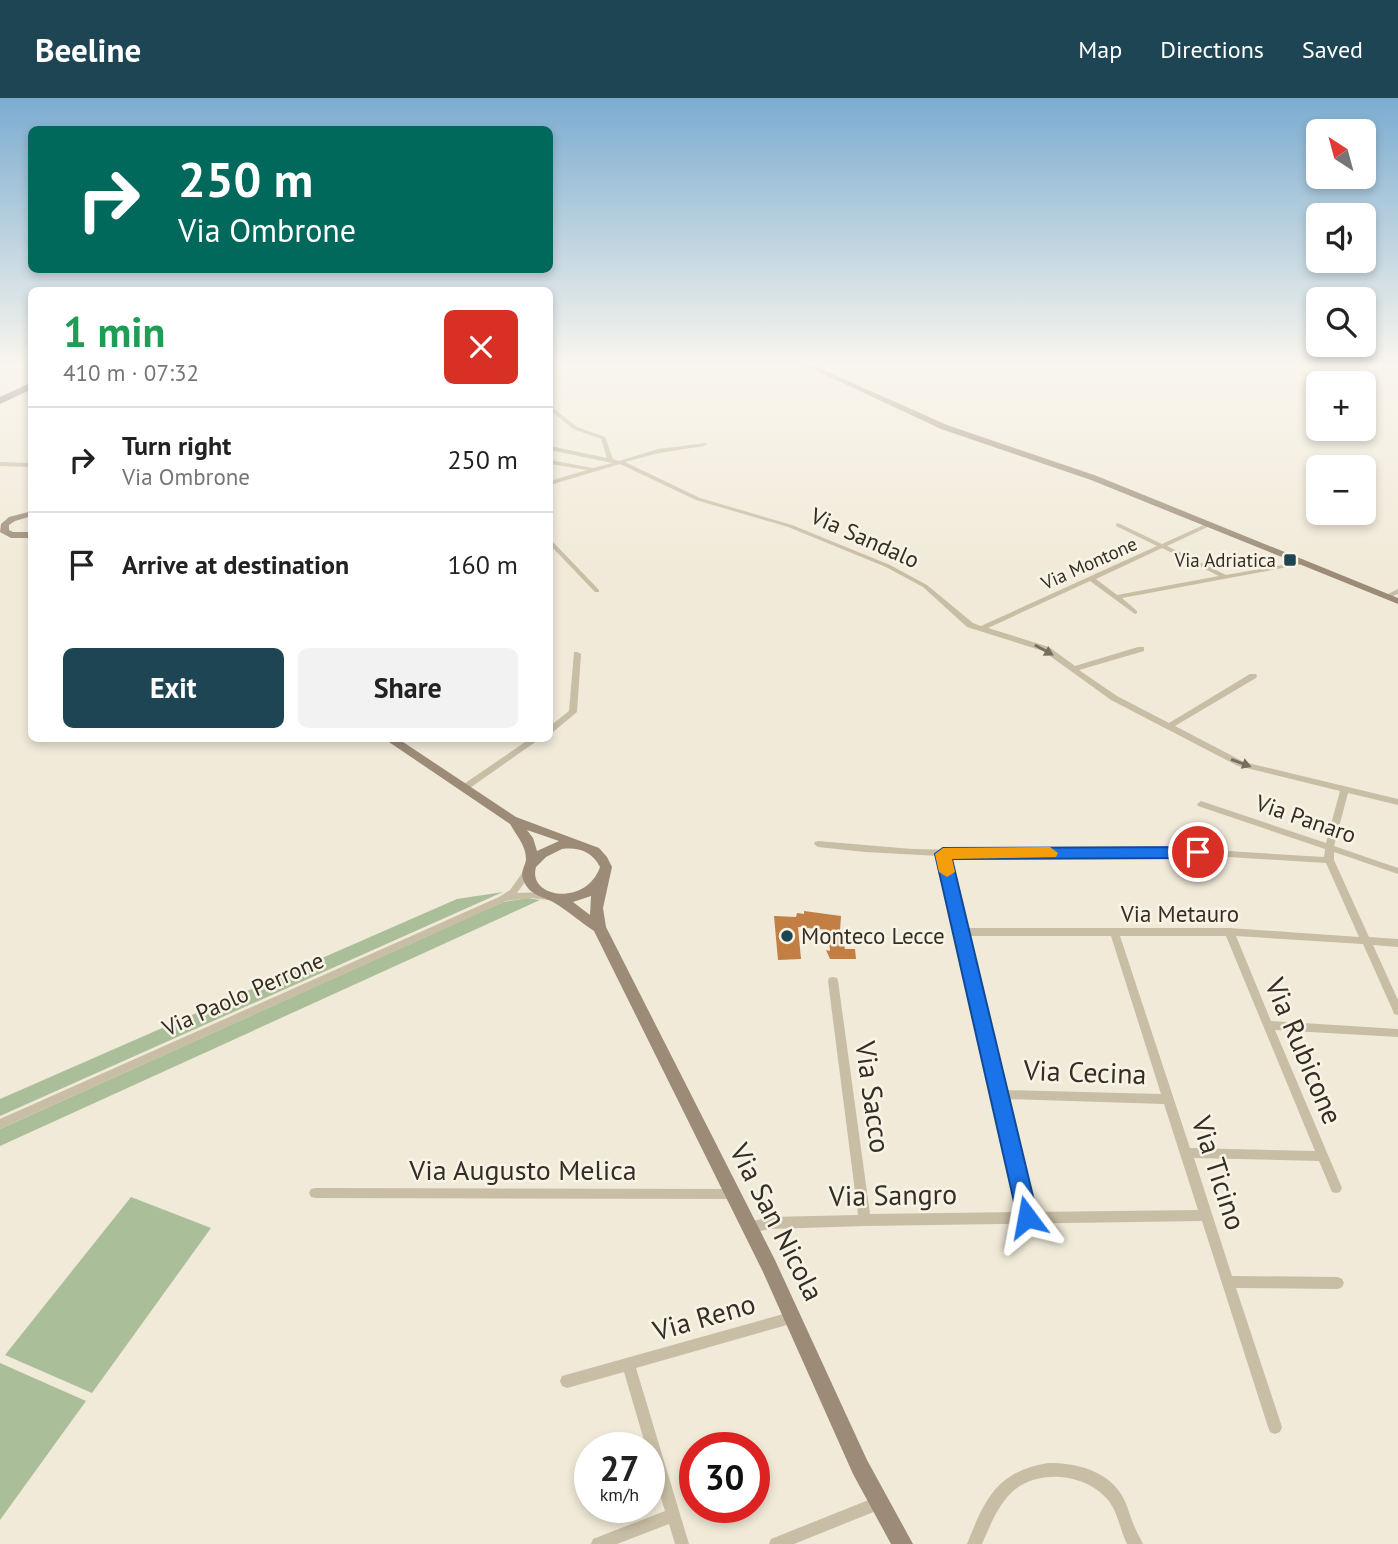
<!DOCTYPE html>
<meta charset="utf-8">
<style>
:root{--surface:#fff;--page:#f2f2f2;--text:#222;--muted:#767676;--line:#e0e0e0;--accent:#1d4554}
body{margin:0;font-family:"PT Sans",sans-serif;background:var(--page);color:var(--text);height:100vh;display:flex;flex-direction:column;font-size:26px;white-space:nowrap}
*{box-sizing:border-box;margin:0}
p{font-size:23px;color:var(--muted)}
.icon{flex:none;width:38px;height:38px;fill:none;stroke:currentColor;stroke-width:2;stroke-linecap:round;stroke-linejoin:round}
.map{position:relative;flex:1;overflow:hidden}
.drawer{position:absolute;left:28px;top:189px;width:525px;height:455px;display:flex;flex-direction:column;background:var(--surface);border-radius:10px;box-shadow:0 4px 10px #0003}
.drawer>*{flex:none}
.banner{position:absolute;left:28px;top:28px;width:525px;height:147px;border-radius:10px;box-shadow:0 4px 10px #0003;background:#00695c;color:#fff;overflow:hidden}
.needle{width:46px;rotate:324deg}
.tools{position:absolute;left:1306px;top:21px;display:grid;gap:14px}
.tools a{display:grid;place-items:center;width:70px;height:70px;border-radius:10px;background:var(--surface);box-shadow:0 4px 10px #0003;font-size:35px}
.speed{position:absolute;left:574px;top:1334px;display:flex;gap:14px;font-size:35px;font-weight:700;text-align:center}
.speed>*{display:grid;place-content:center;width:91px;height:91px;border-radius:50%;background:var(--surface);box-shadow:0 4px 10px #0003;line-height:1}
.speed small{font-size:18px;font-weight:400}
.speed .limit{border:10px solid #d22;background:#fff;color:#111}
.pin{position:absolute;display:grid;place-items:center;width:60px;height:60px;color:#fff;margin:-30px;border:4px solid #fff;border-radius:50%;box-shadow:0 2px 7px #0007}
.me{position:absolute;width:77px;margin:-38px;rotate:347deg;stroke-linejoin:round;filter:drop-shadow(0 0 5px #0008)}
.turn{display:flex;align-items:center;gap:24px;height:147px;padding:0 35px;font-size:32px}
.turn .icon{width:91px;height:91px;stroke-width:2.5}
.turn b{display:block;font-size:49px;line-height:60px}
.round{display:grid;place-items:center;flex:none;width:74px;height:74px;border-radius:10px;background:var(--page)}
.headline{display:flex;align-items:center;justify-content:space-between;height:119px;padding:0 35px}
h1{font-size:42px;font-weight:700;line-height:52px;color:#1e9e55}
.button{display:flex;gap:14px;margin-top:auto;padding:14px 35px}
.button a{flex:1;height:80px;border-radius:10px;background:var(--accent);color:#fff;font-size:28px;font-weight:700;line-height:80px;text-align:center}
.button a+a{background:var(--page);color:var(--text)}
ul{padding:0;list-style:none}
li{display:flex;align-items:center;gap:21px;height:105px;padding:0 35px;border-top:2px solid var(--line)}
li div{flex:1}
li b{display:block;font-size:26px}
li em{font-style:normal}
header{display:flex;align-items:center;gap:42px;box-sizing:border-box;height:98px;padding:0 35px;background:var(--accent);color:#fff}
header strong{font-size:33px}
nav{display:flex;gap:38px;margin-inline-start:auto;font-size:24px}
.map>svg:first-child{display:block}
</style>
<header>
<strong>Beeline</strong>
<nav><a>Map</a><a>Directions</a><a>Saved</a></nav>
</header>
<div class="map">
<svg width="1398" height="1446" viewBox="0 0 1398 1446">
<rect width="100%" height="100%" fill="#f1ead9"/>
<g fill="#aabf99">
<path d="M503,794L0,1018V1001L457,801Z"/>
<path d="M528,800L540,802L0,1048V1031L503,804Z"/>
<path d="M131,1099L211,1130L92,1295L5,1257Z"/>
<path d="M0,1265L86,1303L0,1422Z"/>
</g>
<path fill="#c37e44" d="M804,813L841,818L840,833L845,851H855L856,861H830L826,852L830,853L828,832L798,829L801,861L778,862L774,818L796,819L797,815L804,816Z"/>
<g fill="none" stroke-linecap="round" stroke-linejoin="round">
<g fill="#c8bda5" fill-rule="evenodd">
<path d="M550,308L577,329L605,339L613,361L619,363L658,351L706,345L707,346L704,348L659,355L625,364L700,400L792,427L890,467L927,487L973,525L981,528L1157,448L1116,428V426L1118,425L1162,446L1208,425H1212V427L1167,448L1226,477L1306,463V465L1304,466L1122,500L1137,513V515L1135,516L1090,483L988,530L1049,549L1075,568L1138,549H1144V553L1079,572L1117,598L1169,625L1250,576H1256L1257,578L1256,580L1175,628L1244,664L1398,701V707L1348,695L1334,748L1398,770V776L1334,754V762L1369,839L1398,841V849L1373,847L1398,902V917L1394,916L1393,913L1363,846L1236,838L1271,923L1398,931V939L1275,932L1342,1090L1340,1094L1336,1095L1332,1094L1319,1063L1194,1060L1232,1178L1338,1179L1342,1181L1344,1185L1342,1189L1338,1191L1236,1190L1282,1329L1280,1334L1275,1336L1270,1334L1268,1329L1202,1123L865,1128L771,1131L748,1135L744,1133L742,1129L744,1125L771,1119L858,1117L828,883L829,880L833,879L837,880L838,883L870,1116L1020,1114L939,758L865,754L818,749L814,746L815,744L818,743L912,751L1007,753L1196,751L1324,759L1325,751L1198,708L1197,706L1201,703L1204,704L1326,745L1340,693L1238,668L1111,602L1043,553L967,529L923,489L886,469L788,429L696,402L620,366L550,387V383L587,372L550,366V362L593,370L612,365L550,352V348L607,360L601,341L573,331L550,312ZM1162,450L1219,478L1117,497L1096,481ZM1196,757L1326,765L1359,839L1229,830H965L948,759ZM967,838H1111L1161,996L1003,992ZM1120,838H1226L1315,1053L1190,1050ZM1005,1001L1164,1006L1198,1112L1032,1114Z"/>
<path d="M0,364L32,365V369L0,368Z"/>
<path d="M550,442L552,443L599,492V494H595L550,447Z"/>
<path d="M1398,491V496L1387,500L1384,498Z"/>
<path d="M574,554H577L581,556L577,614L553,634H550V628L569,613Z"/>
<path d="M531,640H541L467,692H461L460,690L461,688Z"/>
<path d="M528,770L533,773L517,795C529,794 540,794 552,797L554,799L552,801L549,802L531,800L506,803L0,1031V1021L499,799L510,792L525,771Z"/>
<path d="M315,1090L731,1091L735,1092L737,1096L735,1100L731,1101L315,1100L311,1099L309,1095L311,1091Z"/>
<path d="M794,1213L799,1215L800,1219L799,1223L794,1225L636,1270L689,1446H675L669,1426L617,1446H591L593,1441L665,1413L649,1360V1349H646L624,1274L567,1290L562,1288L560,1283L562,1278Z"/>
<path d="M1049,1365C1075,1365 1106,1372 1121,1396C1128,1407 1130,1420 1136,1432C1138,1437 1141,1441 1143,1446H1127C1120,1432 1118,1414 1108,1402C1086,1375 1036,1370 1011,1395C997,1409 990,1428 982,1446H967C985,1401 997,1373 1049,1365Z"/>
<path d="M876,1399L881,1401L883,1406L881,1411L794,1446H769L771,1441Z"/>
</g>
<g fill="#9c8c77" fill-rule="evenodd">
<path d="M800,265H808L947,327L1097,378L1398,500V506L1091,382L941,331Z"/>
<path d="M32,413V418L15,423L9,427V432L13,434H32V440H11L0,434L1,426L9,419Z"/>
<path d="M383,640H397L516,719L599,750L607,759L612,769L603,810L606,829L775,1162L867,1362L913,1446H891L853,1376L763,1174L594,833C582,825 570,815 558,807C545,798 529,799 523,781C520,773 526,767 526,761C526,747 516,737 510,726ZM527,732L559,743L537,753L533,740ZM562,751C578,749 592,753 600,769C586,809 527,800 536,769L546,759ZM591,798L590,817L573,804Z"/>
</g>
<path fill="#554a3d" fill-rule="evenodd" d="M32,284V291L0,306V299Z"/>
</g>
<defs><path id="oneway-solid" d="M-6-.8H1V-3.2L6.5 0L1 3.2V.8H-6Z" transform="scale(1.75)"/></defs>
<g fill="#776e5f">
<use href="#oneway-solid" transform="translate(1044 552) rotate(29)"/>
<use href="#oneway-solid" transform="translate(1241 665) rotate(20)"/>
</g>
<linearGradient id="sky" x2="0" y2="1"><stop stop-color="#7bacd0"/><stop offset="0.57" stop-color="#f9f6ee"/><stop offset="1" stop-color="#f9f6ee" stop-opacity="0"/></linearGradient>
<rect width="1398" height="467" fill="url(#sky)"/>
<path fill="#1a73e8" stroke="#114b97" stroke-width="2" d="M1198,749L1207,754L1198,760L952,761L1038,1119L1034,1126L1027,1129L1019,1126L935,756L943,750Z"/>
<path fill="#f59e0b" d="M1050,749L1058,755L1056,759L952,761L955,774L947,779L939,774L935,756L943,750Z"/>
<g fill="#1d4554" stroke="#f8f4e5" stroke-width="2.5">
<rect x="1283" y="455" width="14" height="14" rx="3.5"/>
<circle cx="787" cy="838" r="7"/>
</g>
<g text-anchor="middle" stroke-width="5" stroke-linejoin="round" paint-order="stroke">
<g font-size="19" fill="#342e26" stroke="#f8f4e5" text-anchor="end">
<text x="1276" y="469">Via Adriatica</text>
</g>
<g font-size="19" fill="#342e26" stroke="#f8f4e5">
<text transform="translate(1089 465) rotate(-24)" y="7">Via Montone</text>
</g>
<g font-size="23" fill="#342e26" stroke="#f8f4e5">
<text transform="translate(865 440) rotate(24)" y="8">Via Sandalo</text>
<text transform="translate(1306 721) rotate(19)" y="8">Via Panaro</text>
<text x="1180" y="824">Via Metauro</text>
<text transform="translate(243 896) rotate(-24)" y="8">Via Paolo Perrone</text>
</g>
<g font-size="23" fill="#342e26" stroke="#f8f4e5" text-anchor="start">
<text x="801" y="846">Monteco Lecce</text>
</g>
<g font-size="28" fill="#342e26" stroke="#f8f4e5">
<text transform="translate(1304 953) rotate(67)" y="10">Via Rubicone</text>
<text transform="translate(1085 974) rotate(2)" y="10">Via Cecina</text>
<text transform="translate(873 999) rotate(82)" y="10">Via Sacco</text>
<text x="523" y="1082">Via Augusto Melica</text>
<text transform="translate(1219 1075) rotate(72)" y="10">Via Ticino</text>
<text transform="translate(893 1097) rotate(-1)" y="10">Via Sangro</text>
<text transform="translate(777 1124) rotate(63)" y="10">Via San Nicola</text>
<text transform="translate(704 1219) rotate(-16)" y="10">Via Reno</text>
</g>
</g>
</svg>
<div class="tools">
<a><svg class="needle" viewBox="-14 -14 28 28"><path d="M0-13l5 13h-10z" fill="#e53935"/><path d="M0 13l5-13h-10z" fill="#767676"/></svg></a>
<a><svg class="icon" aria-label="sound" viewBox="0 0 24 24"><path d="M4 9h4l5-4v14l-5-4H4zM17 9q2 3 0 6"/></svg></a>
<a><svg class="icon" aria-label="search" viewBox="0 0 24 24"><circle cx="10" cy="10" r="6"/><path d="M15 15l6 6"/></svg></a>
<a>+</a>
<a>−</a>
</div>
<div class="speed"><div>27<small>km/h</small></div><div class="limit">30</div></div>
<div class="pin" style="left:1198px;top:754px;background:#d93025"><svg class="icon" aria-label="arrive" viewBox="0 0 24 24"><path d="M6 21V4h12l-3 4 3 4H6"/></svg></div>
<svg class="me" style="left:1027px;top:1119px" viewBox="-20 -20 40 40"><path d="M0-17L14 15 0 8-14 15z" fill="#1a73e8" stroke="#fff" stroke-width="4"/></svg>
<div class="banner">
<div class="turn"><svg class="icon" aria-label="right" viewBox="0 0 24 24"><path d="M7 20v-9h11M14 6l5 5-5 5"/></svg><div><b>250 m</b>Via Ombrone</div></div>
</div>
<section class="drawer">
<div class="headline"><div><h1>1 min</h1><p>410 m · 07:32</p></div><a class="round" style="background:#d93025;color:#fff"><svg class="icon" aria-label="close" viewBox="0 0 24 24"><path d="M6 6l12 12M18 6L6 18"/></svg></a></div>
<ul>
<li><svg class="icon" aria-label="right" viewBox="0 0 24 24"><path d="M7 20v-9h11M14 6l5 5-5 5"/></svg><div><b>Turn right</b><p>Via Ombrone</p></div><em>250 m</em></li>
<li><svg class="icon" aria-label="arrive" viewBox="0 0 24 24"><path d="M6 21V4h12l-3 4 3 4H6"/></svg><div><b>Arrive at destination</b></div><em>160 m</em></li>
</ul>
<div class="button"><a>Exit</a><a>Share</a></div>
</section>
</div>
